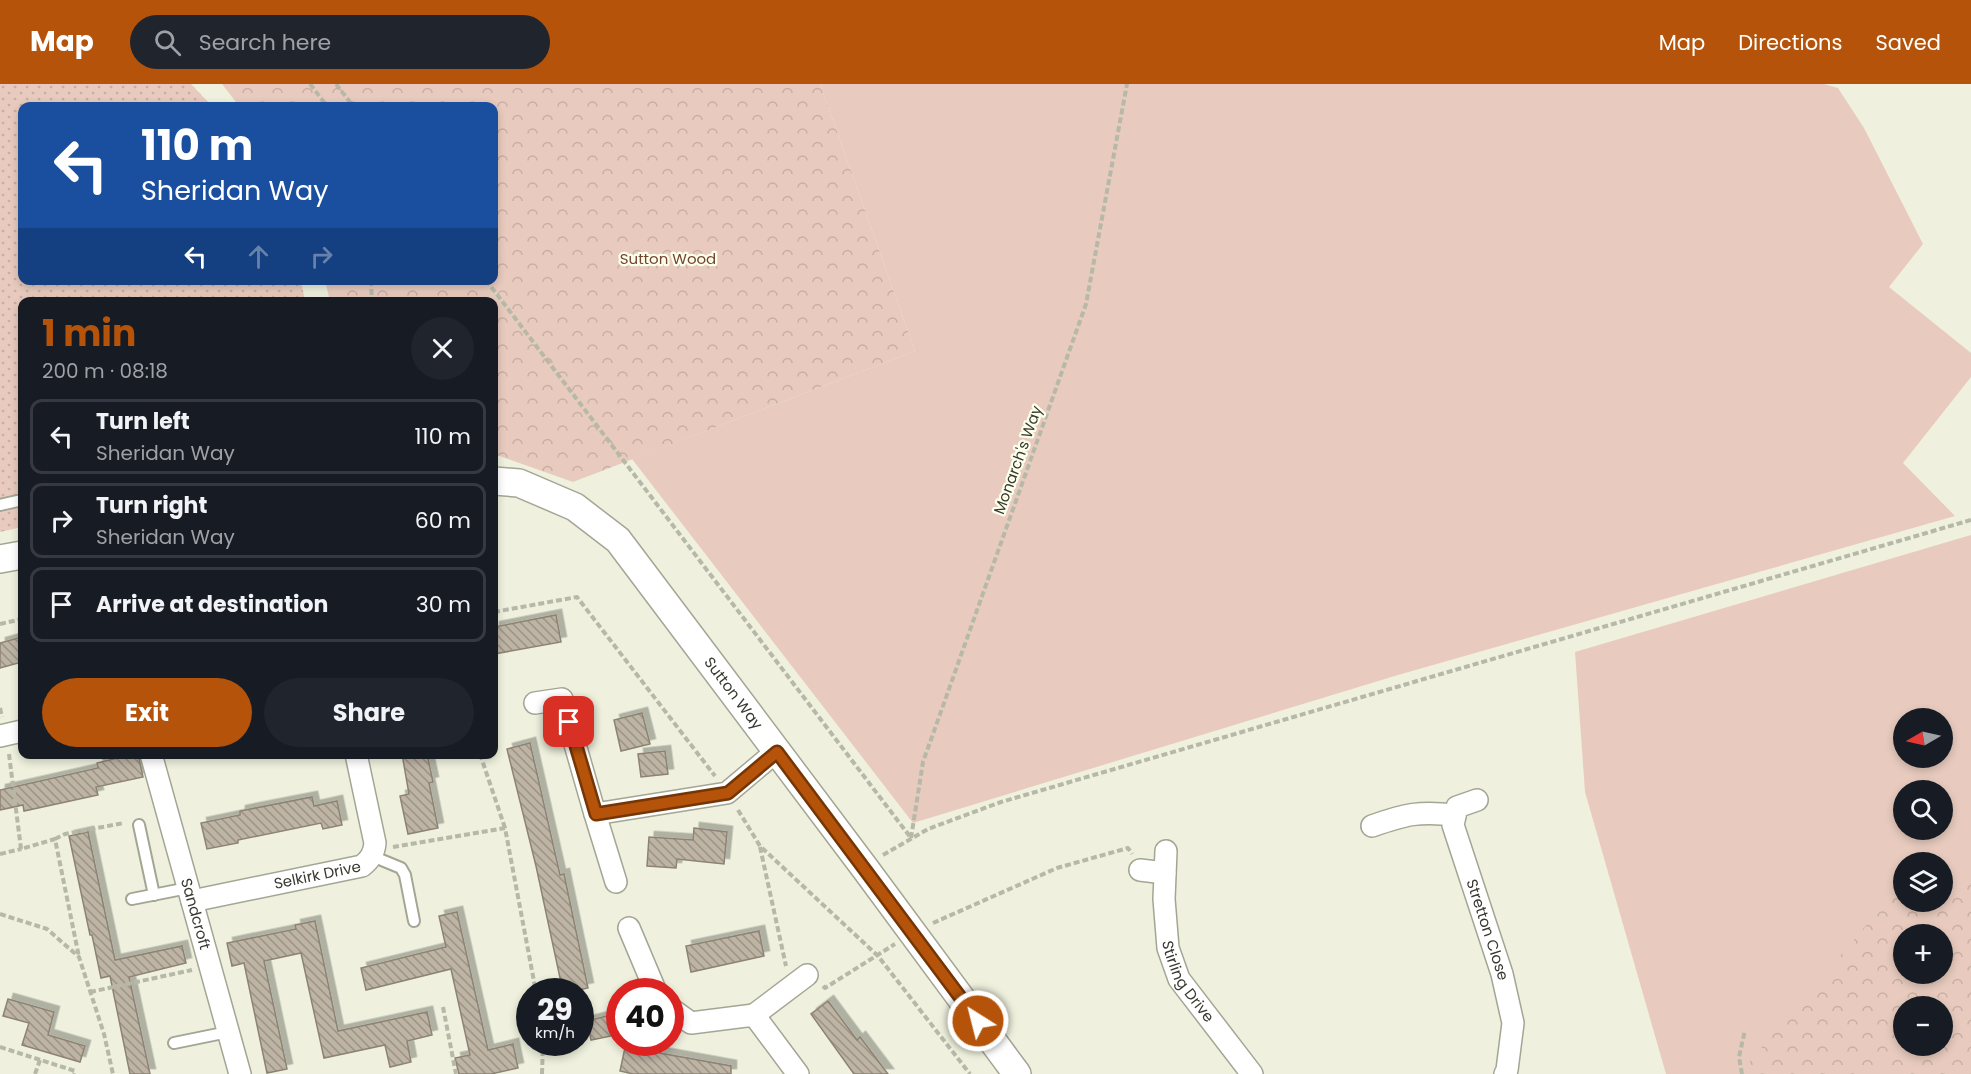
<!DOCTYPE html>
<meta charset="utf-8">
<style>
:root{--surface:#171b24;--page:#20242c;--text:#f1f3f6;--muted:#9ea1a6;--line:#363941;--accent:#b45309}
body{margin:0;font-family:Poppins,sans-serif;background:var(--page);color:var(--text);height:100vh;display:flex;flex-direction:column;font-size:22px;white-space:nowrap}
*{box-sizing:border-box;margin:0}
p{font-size:20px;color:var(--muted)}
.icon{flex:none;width:33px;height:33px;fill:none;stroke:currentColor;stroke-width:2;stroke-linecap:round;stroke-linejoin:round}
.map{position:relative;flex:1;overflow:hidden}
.panel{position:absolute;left:18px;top:213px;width:480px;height:462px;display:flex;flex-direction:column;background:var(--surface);border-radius:12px;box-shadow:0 3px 9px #0003}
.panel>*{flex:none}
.guide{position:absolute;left:18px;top:18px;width:480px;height:183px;border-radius:12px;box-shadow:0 3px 9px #0003;background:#1a4fa0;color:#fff;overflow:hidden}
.needle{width:39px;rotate:261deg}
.fabs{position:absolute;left:1893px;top:624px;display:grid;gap:12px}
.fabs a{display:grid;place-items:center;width:60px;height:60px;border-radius:50%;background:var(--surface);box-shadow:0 3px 9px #0003;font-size:30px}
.speed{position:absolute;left:516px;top:894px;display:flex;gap:12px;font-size:30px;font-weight:700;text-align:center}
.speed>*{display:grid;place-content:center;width:78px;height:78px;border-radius:50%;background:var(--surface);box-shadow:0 3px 9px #0003;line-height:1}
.speed small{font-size:15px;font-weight:400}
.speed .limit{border:9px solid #d22;background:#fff;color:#111}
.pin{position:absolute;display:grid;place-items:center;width:51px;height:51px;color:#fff;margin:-26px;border-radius:12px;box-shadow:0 3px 9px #0006}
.me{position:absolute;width:66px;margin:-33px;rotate:324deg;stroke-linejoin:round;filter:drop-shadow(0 0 4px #0008)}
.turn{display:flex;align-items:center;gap:21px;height:126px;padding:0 24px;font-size:27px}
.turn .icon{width:78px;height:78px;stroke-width:2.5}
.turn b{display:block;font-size:42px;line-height:51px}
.lanes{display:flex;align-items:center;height:57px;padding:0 24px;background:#0003;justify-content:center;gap:30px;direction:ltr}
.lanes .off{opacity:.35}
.round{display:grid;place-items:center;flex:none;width:63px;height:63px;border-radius:32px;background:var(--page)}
.headline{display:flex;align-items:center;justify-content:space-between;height:102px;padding:0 24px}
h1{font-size:36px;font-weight:700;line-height:45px;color:var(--accent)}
.cta{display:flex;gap:12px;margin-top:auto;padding:12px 24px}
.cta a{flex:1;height:69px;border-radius:36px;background:var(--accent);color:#fff;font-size:24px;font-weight:700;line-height:69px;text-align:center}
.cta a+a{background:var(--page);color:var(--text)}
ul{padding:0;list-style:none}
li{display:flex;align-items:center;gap:18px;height:75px;margin:0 12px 9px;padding:0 12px;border:3px solid var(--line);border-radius:12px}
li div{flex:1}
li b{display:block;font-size:22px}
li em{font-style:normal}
header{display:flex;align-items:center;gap:36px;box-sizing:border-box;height:84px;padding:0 30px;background:var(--accent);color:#fff}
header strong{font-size:28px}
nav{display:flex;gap:33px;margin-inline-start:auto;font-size:21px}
.search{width:420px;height:54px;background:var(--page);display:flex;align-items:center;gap:15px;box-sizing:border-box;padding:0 21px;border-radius:33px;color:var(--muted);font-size:22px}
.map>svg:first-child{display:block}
</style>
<header>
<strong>Map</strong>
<div class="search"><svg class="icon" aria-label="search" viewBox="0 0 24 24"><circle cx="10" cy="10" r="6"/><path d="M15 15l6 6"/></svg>Search here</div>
<nav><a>Map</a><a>Directions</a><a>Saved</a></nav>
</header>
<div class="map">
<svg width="1971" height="990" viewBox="0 0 1971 990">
<defs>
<pattern id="forest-crowns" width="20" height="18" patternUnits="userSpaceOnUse" patternTransform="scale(1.5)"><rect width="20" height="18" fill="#e8cbbe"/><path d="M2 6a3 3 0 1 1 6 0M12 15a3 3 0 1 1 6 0" fill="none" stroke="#c8afa4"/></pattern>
<pattern id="park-dots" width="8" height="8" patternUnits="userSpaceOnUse" patternTransform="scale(1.5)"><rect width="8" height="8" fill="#e8cbbe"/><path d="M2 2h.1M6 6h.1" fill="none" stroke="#c8afa4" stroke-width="1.8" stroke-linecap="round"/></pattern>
<pattern id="building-back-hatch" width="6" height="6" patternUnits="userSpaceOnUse" patternTransform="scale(1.5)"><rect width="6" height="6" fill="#beb4a4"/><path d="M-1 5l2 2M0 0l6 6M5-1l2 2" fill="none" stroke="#9b9386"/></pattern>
<filter id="shadow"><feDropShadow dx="5.5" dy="-5.5" stdDeviation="0" flood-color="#0004"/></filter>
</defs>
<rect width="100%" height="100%" fill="#eff1de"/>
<g fill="#e8cbbe" fill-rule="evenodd">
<path d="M820,0H1824L1838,4L1864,44L1923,160L1889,203L1971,269V293L1903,379L1955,432L1398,591L913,739L632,375L915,267Z"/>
<path d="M1971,451V990H1666L1585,708L1575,568ZM1904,634H1942V674H1904ZM1904,706H1942V746H1904ZM1904,778H1942V818H1904ZM1904,850H1942V890H1904ZM1904,922H1942V962H1904Z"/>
</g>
<g fill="url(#forest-crowns)" fill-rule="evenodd">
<path d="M222,0H820L915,267L573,398L494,370V218L330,217L325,197L494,196V22H239Z"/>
<path d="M1971,797V990H1906L1866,980L1854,990H1751L1750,977L1893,810L1903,808L1904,818H1942L1943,802ZM1904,850H1942V890H1904ZM1904,922H1942V962H1904Z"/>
</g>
<path fill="url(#park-dots)" d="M0,0H191L212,22H22V196L301,197L305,217L22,218V443L0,448Z"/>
<g fill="url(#building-back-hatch)" stroke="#8d8374" stroke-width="1.5" filter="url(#shadow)">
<path d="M556,531L561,558L494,570V543Z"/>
<path d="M22,553V578L0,584V559Z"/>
<path d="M642,629L650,660L621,667L614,636Z"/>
<path d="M530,659L560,791L564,790L588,904L569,908H563L536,782L507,665Z"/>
<path d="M665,667L668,690L641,693L638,670Z"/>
<path d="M134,670H138L143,693L96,703L98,711L24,727L23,721L0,726V706L98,684L97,679Z"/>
<path d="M402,670H427L433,698L429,699L438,744L408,750L400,712L409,710Z"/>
<path d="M312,713L314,722L337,717L342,741L323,745L321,739L238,756V759L207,765L201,739L240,731V727Z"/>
<path d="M694,744L727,748L724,780L677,775L676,784L647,782L649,753L693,756Z"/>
<path d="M88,748L115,876L182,862L186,879L129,893L150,990H130L110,892L101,894L92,851H90L69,752Z"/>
<path d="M457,828L488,966L513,960L518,984L491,990H459L455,974L470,971L451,885L366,906L361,884L446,863L439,832Z"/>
<path d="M315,837L338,947L427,928L432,951L407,957L411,978L390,983L385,961L324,974L301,869L264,877L287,985L267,989L244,879L232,882L227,859L296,845L295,841Z"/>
<path d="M759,847L764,872L691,888L686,862Z"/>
<path d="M8,915L54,928L48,951L85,962L80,978L22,961L29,939L3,932Z"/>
<path d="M828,917L857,956L860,953L888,990H854L811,930Z"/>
<path d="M611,931L616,951L591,956L587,937Z"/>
<path d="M626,959L660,967V969L731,982V990H633L620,987Z"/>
</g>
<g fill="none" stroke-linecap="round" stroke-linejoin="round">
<g stroke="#a3a694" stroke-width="14">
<g id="service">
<path d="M0,421L22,416"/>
<path d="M139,741L154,811"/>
<path d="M372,772L401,784L405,791L414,837"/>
<path d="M132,815L188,804"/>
<path d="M174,959L228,948"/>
</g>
</g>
<g stroke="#a3a694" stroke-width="24">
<g id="minor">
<path d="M535,619L562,615L595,730L727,709L777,667"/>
<path d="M0,652L22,647"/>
<path id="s1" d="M151,670L240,990"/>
<path id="s2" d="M1477,716L1457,723L1453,741L1502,890L1513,939L1507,986L1505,990"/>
<path d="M595,730L616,798"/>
<path d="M1372,742C1406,730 1419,727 1455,731"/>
<path id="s3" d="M1166,767L1164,815L1168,864L1179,895L1252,990"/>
<path d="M1140,786L1165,789"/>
<path id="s4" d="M192,817L362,782C370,776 374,770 375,759L356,670"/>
<path d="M629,844L656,908"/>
<path d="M670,924L691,939L754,931L798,990"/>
<path d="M754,931L807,891"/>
</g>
</g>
<g stroke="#a3a694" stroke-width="30">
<g id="tertiary">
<path id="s5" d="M494,397L519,399L575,423L618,456L864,783L1017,990"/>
<path d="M0,475L22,471"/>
</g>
</g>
<g stroke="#b6b8a8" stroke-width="4" stroke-dasharray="6 3" stroke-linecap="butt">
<path d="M310,0L327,22"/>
<path d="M336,0L353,22"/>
<path d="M371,196L372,218"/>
<path d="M486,196L911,754"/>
<path d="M494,528L577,513L715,692"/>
<path d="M0,540L22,535"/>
<path d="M0,624L2,633"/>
<path d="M9,670L21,765L55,755L79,873"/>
<path d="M480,670L505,744"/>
<path d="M738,726L760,762L878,872L970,990"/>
<path d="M911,754L923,678L1086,220L1127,0"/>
<path d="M55,755L65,750L124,739"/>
<path d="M393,763L505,744L536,908"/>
<path d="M760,763L786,882"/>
<path d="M0,770L21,765"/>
<path d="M883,771L928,745L1001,718L1971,436"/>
<path d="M0,830L47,845L79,873L104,950L113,990"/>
<path d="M933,839L1057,784L1128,764L1132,770"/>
<path d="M823,902L825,904L895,860"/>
<path d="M90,908L192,886"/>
<path d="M443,923L456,990"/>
<path d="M0,963L75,987L74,990"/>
<path d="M35,990L40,976"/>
<path d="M542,990L543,958"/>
<path d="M1742,990L1739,973L1745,946"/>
</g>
<use href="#service" stroke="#fff" stroke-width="10"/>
<use href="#minor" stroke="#fff" stroke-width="21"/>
<use href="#tertiary" stroke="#fff" stroke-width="27"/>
</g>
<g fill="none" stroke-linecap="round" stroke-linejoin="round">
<g stroke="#753606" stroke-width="15">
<path id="route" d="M569,638L596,730L728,709L777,668L978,937"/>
</g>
<use href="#route" stroke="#b45309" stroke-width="10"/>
</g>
<g text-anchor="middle" stroke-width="4.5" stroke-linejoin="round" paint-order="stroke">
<g font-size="15" fill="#74442f" stroke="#fcffeb">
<text x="668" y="180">Sutton Wood</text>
</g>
<g font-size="15" fill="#383931" stroke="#fcffeb">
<text transform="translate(1018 376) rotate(-70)" y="5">Monarch's Way</text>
<text dy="5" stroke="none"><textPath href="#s5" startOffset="332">Sutton Way</textPath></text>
<text dy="5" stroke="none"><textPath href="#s4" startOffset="128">Selkirk Drive</textPath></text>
<text dy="5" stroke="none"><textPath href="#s1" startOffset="166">Sandcroft</textPath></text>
<text dy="5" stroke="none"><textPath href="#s2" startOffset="150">Stretton Close</textPath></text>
<text dy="5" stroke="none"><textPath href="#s3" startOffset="136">Stirling Drive</textPath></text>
</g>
</g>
</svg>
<div class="fabs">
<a><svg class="needle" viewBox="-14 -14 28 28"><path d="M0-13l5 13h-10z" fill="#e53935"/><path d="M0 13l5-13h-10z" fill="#9ea1a6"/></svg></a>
<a><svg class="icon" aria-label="search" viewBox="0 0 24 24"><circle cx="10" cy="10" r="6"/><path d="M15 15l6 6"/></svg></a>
<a><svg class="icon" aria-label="layers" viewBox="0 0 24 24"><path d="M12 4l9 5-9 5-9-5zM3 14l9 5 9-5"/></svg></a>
<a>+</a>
<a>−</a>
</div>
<div class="speed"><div>29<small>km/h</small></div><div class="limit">40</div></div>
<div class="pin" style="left:569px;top:638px;background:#d93025"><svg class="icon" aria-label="arrive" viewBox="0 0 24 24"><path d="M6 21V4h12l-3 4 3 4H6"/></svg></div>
<svg class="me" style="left:978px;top:937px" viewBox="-20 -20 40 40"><circle r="17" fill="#b45309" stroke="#fff" stroke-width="3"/><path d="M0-11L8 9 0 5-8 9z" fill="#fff"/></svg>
<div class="guide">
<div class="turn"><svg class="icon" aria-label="left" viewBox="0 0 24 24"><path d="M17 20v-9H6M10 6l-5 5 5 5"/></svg><div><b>110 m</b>Sheridan Way</div></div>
<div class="lanes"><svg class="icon" aria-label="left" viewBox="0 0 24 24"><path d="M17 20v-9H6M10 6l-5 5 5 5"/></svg><svg class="icon off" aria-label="ahead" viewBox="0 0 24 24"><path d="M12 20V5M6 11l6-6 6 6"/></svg><svg class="icon off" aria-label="right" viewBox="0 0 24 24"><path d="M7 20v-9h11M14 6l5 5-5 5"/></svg></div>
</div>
<section class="panel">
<div class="headline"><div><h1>1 min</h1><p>200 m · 08:18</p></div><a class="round"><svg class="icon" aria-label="close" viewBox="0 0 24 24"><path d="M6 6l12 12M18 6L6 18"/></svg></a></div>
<ul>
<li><svg class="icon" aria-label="left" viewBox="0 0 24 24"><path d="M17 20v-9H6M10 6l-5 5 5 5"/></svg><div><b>Turn left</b><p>Sheridan Way</p></div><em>110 m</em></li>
<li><svg class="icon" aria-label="right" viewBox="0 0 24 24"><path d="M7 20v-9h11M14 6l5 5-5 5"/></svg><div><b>Turn right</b><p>Sheridan Way</p></div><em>60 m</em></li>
<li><svg class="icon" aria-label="arrive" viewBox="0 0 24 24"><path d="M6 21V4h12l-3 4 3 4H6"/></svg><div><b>Arrive at destination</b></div><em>30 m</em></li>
</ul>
<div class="cta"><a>Exit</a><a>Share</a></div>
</section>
</div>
